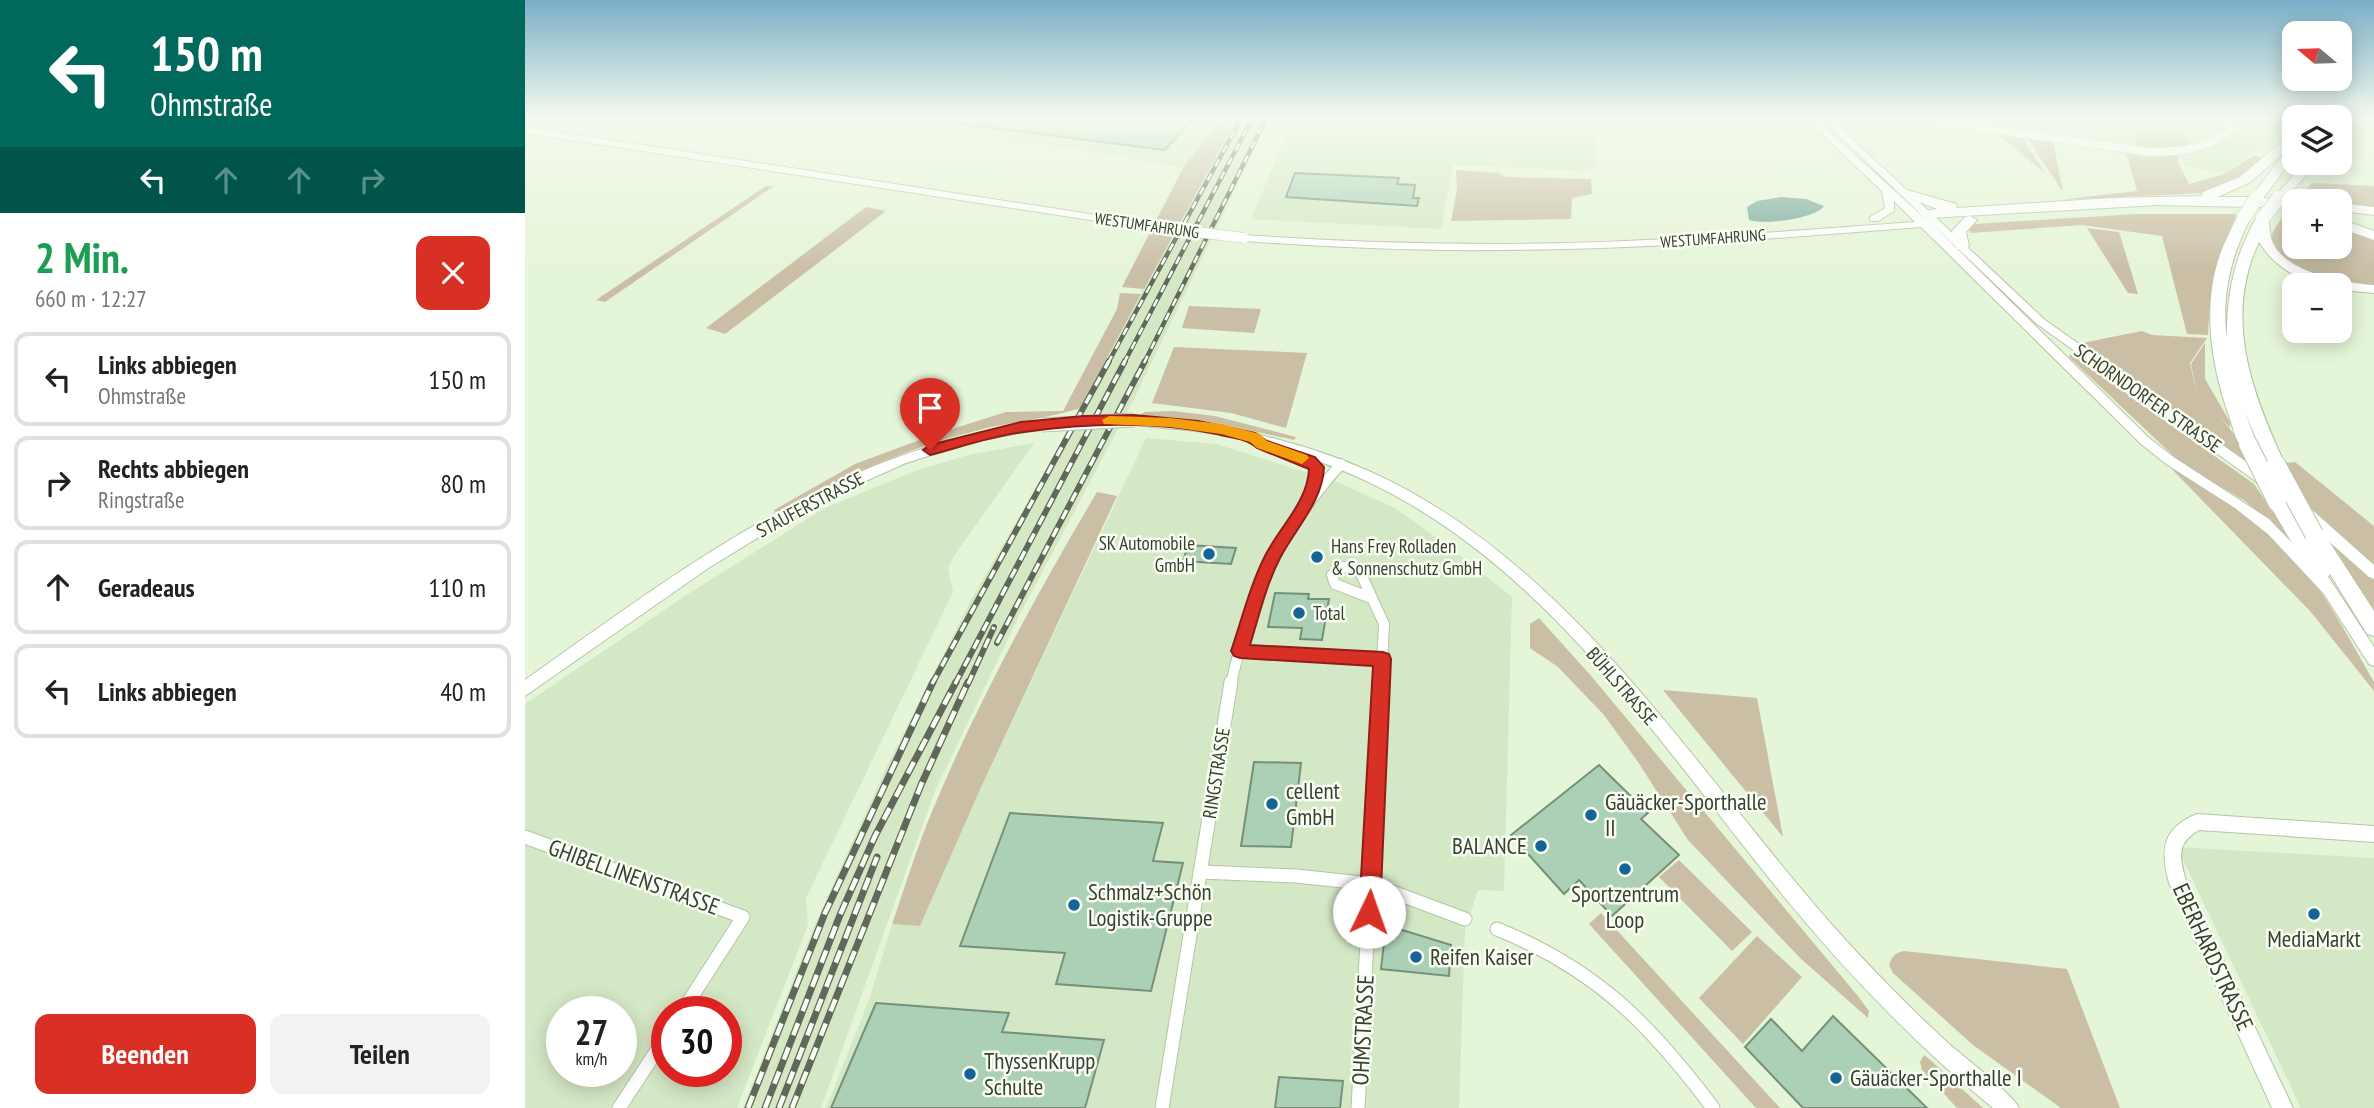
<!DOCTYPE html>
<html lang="de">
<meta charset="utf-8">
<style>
:root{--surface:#fff;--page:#f2f2f2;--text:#222;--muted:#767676;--line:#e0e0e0;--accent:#d93025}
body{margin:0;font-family:"PT Sans Narrow",sans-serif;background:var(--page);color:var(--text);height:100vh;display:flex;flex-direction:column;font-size:26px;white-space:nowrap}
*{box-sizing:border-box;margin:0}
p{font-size:23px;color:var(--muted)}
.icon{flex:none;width:38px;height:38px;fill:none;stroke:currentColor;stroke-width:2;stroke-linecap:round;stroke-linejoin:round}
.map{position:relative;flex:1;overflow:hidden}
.side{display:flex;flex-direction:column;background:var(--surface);width:525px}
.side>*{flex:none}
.hud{background:#00695c;color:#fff;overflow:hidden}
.needle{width:46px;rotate:289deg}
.buttons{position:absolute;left:1757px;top:21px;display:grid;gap:14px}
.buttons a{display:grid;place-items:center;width:70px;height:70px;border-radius:14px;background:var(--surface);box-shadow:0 4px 18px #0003;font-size:35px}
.speed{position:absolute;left:21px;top:996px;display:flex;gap:14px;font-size:35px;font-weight:700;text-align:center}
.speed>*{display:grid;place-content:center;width:91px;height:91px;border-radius:50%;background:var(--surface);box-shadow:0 4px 18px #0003;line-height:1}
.speed small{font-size:18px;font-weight:400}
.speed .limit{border:10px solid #d22;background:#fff;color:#111}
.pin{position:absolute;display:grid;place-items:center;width:60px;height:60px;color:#fff;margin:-72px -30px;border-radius:50% 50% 50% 0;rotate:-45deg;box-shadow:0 0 7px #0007}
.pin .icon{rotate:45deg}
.me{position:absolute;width:77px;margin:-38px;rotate:3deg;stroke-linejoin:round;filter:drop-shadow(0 0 5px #0008)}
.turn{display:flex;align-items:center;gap:24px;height:147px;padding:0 35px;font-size:32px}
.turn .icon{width:91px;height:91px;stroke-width:2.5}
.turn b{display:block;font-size:49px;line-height:60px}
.lanes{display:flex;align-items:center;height:66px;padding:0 35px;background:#0003;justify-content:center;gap:35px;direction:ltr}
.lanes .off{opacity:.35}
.round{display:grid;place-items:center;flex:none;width:74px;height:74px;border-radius:14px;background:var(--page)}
.overview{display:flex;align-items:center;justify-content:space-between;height:119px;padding:0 35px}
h1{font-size:42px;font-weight:700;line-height:52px;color:#1e9e55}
.cta{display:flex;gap:14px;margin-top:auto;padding:14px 35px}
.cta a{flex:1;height:80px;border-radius:14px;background:var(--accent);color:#fff;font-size:28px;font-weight:700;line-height:80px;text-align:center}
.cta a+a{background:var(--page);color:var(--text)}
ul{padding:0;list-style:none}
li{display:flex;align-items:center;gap:21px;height:94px;margin:0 14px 10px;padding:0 21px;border:4px solid var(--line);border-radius:14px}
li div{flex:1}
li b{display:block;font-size:26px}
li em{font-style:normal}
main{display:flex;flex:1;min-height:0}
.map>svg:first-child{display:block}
</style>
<main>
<section class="side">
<div class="hud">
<div class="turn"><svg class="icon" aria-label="left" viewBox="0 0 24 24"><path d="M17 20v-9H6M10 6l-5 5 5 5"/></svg><div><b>150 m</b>Ohmstraße</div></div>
<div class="lanes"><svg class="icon" aria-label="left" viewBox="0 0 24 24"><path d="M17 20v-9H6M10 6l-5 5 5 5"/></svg><svg class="icon off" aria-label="ahead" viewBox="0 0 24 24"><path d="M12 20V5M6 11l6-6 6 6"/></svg><svg class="icon off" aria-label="ahead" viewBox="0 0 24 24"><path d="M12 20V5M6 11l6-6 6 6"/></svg><svg class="icon off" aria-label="right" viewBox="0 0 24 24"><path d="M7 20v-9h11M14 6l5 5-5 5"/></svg></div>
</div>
<div class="overview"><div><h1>2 Min.</h1><p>660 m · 12:27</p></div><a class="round" style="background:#d93025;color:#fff"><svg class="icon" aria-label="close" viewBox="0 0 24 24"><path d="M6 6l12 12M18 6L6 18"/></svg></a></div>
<ul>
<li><svg class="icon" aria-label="left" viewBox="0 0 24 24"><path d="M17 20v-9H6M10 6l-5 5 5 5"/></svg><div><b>Links abbiegen</b><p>Ohmstraße</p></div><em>150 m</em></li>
<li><svg class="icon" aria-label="right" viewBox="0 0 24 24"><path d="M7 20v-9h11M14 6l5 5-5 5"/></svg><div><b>Rechts abbiegen</b><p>Ringstraße</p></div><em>80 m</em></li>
<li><svg class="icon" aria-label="ahead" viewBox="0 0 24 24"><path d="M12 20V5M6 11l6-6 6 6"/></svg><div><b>Geradeaus</b></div><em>110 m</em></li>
<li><svg class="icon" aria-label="left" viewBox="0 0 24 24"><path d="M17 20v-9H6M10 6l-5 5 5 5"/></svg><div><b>Links abbiegen</b></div><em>40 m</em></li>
</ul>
<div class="cta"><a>Beenden</a><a>Teilen</a></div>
</section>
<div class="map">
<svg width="1849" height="1108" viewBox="0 0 1849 1108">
<rect width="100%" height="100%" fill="#e5f5d7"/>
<g fill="#d5e8c5" fill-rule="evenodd">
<path d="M429,119H696L658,168L551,149L414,131Z"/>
<path d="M707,119H744L610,397L495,614L410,791L296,1108H218L290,924L361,768L445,602L540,437L603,315L657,221L706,130Z"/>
<path d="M768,119H1071V167L1059,171L928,165L916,229L726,219Z"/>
<path d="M1082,119H1273L1290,136L1082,125Z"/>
<path d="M1307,119H1762L1739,144L1701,173L1659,166L1656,154L1470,128L1469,131L1319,129Z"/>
<path d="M621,438L691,444L812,482L870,508L923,546L987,597L979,891L953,890L940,930L934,1108H301L345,997L367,924L395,926L453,794Z"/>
<path d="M509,443L431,553L423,568L428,592L281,898L283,925L212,1108H0V704L163,594L298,509L387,472L443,455ZM37,1012H96V1071H37ZM142,1012H201V1071H142Z"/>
<path d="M1652,847L1849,858V1108H1776Z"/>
</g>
<g fill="#cabea4">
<path d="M696,119H707L706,130L619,289L597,287L658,168Z"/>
<path d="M1657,129L1665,148L1634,150L1611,146L1610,133Z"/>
<path d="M1472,134L1497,137L1520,173Z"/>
<path d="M1502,138L1528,141L1538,192Z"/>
<path d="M1600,149L1655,156L1653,162L1664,184L1699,174L1730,155L1738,158L1724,172L1705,185L1679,193L1534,200L1612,191Z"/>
<path d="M931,170L973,173L981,177L1066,179L1067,194L1047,198L1046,219L926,221L932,189Z"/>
<path d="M1787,183L1849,186V209L1815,205V201L1772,200Z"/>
<path d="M241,186H249L80,302L71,300Z"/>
<path d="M341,207L361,211L200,334L181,328Z"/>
<path d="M1611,214H1712C1690,260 1685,286 1683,335L1662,334L1637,236L1557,225L1446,233L1442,227L1450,224Z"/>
<path d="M1758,216L1769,218V247H1815V225L1849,238V286C1827,287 1743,267 1747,235C1748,230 1755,221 1758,216Z"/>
<path d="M1562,228L1594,232L1613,294L1603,293Z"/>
<path d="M595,293L616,294L555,408C521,419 485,422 450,431C379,449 315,478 251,513L249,510L330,464L408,435L481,412L538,411L592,309Z"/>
<path d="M664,306L736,309L729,333L657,328Z"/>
<path d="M1617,331L1627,335L1682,338L1665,363L1672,395L1666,364L1680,343V379L1705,422V428L1693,414L1711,437L1723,462L1552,344Z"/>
<path d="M649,347L782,353L761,428L706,413L627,403Z"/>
<path d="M1546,354L1729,484L1765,538L1720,501L1657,464L1544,357Z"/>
<path d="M648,411L690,416L771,437L769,440L704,426L615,415L620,412Z"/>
<path d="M1637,459C1678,485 1727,509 1760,546C1797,586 1822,635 1849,682V691L1785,611Z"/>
<path d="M1770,462L1849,526V566L1789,513L1759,463Z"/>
<path d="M572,492L592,496L453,794L395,926L367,924C380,887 391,850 406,814C452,703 511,595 572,492Z"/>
<path d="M1801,535L1849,580V610Z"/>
<path d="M1014,618L1067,677L1332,995L1344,1011L1343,1018L1275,958L1163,840L1113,762L1079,715L1033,667L1005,648V624Z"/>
<path d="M1138,690L1232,698L1258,837Z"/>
<path d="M1154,860L1227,932L1207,951L1134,877Z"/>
<path d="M1076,913L1255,1108H1231L1064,924Z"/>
<path d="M1232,936L1277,977L1218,1044L1174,998Z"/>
<path d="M1379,951L1542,969L1595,1108H1536L1448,1045L1368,973L1364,965C1367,956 1370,953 1379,951Z"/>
<path d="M1399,1055L1403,1058L1458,1108H1432L1397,1070L1395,1062Z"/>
</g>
<path fill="#78a799" d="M1256,197L1281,199L1299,206C1290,219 1239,225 1224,220L1222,207L1232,201Z"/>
<g fill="#acd0b5" stroke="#75907b" stroke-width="2">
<path d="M435,119H668L640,150L435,124Z"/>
<path d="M770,173L874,178L872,184L890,185L888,198H894L892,206L761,197Z"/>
<path d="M663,545L711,548L706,564L658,561Z"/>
<path d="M750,593L784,594L783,599H804L797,640L775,639L777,628L743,627Z"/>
<path d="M729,762L776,763L766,847L716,846Z"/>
<path d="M1074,765L1123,813L1116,819L1154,855L1087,916L1054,880L1039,894L986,835Z"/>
<path d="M485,813L638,823L628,861L658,863L626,991L531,984L540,953L435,946Z"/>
<path d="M861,925L926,945L924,976L856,969Z"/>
<path d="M351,1003L484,1013L477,1032L579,1040L560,1108H306Z"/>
<path d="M1308,1016L1402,1108H1278L1220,1047L1246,1019L1277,1051Z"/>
<path d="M754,1077L818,1081L815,1108H750Z"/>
</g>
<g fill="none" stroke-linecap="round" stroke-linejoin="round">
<g stroke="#b5c4a7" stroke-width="9">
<path id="street-far2" d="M1395,119L1625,152C1655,152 1683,149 1707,129L1704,119"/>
</g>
<g stroke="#b5c4a7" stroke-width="12">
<g id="street-far1">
<path d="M730,438C748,453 773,454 792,467L791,480L783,496"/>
<path d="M846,598L810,584L807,575L816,567L828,568L836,574L859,624L856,684"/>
<path d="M715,651L858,659"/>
<path d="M706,684C726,593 753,534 816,464"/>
</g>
</g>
<g stroke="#b5c4a7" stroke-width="15">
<g id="street">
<path d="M0,837L218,917L157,1012"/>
<path d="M675,872L771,876L846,884L940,919"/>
<path d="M972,929C1071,969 1125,1024 1188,1108"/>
<path d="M94,1108L142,1035"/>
<path d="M637,1108L706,682"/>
<path d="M833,1108L856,682"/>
</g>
</g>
<g stroke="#b5c4a7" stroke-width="2">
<g id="secondary">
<path d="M1281,119H1290L1404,222L1297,119H1306L1520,320L1743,477L1745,480L1743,483H1733L1512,324L1406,223L1624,438L1650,458L1744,519L1799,576L1804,578L1849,647V666L1844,664L1799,594L1744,535L1710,508L1641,464L1616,444L1396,227C1255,238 1114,250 973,250C888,251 804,247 719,241L714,238L719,235C804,241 888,244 973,244C1112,244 1251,232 1390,222L1369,201V211L1353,221H1345V217L1360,208L1357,191Z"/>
<path d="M0,127L617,222L622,225L617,228L0,133Z"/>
<path d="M609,416C691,423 771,438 846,472C1054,566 1178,785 1327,947C1358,980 1389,1012 1422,1042C1437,1056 1488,1094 1494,1108H1468C1388,1043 1317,968 1252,888C1131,739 1018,562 837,479C786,456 733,441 678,432C654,428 628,429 605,423L603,420L605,417Z"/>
<path d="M517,421L523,425L521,428L447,442L381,463L314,493L249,528L185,567L0,696V680C117,597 237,506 373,457C420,440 468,430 517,421Z"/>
<path d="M1779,506L1784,507L1849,565V579L1844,577L1774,515L1772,511L1774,507Z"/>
<path d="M1672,814L1849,826V842L1674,830C1650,844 1655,858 1661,881L1768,1108H1747L1644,883C1635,850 1637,828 1672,814Z"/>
</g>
</g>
<g stroke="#b5c4a7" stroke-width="2">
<g id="highway">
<path d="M1817,119H1829L1819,133L1815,134Z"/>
<path d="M1769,131V142L1766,146L1769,145V157L1738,198L1748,199L1779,163H1792L1760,199L1774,201H1769V208L1632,205L1404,218L1397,214L1399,211L1412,209L1375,194L1382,190L1431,204L1432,208L1586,198L1677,196L1678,192L1715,177ZM1761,151L1726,197H1692L1724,183Z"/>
<path d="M1815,203L1849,207V215L1815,211Z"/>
<path d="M1719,213L1726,217C1706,256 1696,295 1702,339C1701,295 1710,253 1733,215H1743C1745,222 1744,232 1747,241C1760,273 1819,283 1849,285V293L1815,290V285C1781,285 1752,271 1734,242C1698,317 1727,394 1760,464L1757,468H1745L1742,464L1719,410L1732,444L1723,450C1711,447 1709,430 1705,419C1684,360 1674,291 1704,234C1708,226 1710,216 1719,213Z"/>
<path d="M1445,216L1452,220L1441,232L1444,246L1442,249H1432L1427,231L1440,217Z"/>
<path d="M1815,219L1849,231V240L1815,228Z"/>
<path d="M1752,495L1759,497L1780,533L1789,527L1796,529L1849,611V636L1842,634L1805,574L1802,579L1795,582L1788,579L1743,502L1745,497Z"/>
</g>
</g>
<use href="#street-far2" stroke="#fff" stroke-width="8"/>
<use href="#street-far1" stroke="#fff" stroke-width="10"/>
<use href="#street" stroke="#fff" stroke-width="13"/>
<use href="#secondary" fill="#fff" fill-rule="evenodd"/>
<use href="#highway" fill="#fff" fill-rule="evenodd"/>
<g stroke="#606959" stroke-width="4.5">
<g id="rail-far2">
<path d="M583,363L716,119"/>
<path d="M599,363L727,119"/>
<path d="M619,363L741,119"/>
</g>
</g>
<g stroke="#606959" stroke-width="6">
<g id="rail-far1">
<path d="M472,643L620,361"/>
<path d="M407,684L584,361"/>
<path d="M430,684L600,361"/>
<path d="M443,684L469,627"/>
</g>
</g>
<g stroke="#606959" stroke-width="7">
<g id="rail">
<path d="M223,1108L300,913L408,682"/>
<path d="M240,1108L315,915L350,836L431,682"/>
<path d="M254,1108L352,857"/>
<path d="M267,1108L396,785L443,682"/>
</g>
</g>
<use href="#rail-far2" stroke="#f8fef2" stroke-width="2.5" stroke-dasharray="8" stroke-linecap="butt"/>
<use href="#rail-far1" stroke="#f8fef2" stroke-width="3.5" stroke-dasharray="10" stroke-linecap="butt"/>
<use href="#rail" stroke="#f8fef2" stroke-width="4.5" stroke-dasharray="13" stroke-linecap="butt"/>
<g stroke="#b5c4a7" stroke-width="11" stroke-linecap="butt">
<path id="secondary-bridge-far1" d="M617,225L719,238"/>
</g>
<g stroke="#b5c4a7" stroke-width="15" stroke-linecap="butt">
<path id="secondary-bridge" d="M517,425L609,420"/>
</g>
<g stroke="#b5c4a7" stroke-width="15" stroke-linecap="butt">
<g id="highway-bridge-far1">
<path d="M1719,217L1732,197"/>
<path d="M1738,218L1754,198"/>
</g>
</g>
<g stroke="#b5c4a7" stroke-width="20" stroke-linecap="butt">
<g id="highway-bridge">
<path d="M1723,444L1752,502"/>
<path d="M1751,464L1789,534"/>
</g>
</g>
<use href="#secondary-bridge-far1" stroke="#fff" stroke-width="10"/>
<use href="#secondary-bridge" stroke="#fff" stroke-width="13"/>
<use href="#highway-bridge-far1" stroke="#fff" stroke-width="14"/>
<use href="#highway-bridge" stroke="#fff" stroke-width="18"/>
</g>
<linearGradient id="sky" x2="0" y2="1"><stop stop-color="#7bafc8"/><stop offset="0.43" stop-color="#f3faed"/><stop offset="1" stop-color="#f3faed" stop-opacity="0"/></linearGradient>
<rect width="1849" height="274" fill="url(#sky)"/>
<path fill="#d93025" stroke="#8d1f18" stroke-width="2" d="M609,415L673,421L730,433L742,441L790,457L799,467C798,501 770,529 755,558C741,585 734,616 725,645L858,652L864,654L866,659L855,912L852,920L844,923L837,920L834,912L848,666L715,658L709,656L706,651C717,619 725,585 741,554C755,527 783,501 784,469L732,448C722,438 706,438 692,434C630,421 562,423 499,432C467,436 436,447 405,455L398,450L405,445L496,422L559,416Z"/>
<path fill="#f59e0b" d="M584,416L645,418L696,424L735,434L742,441L782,455L784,458L777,464L732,448L725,442L696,434L645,427L579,424L577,420Z"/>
<g fill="#146496" stroke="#f8fef2" stroke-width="2.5">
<circle cx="684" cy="554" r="7"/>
<circle cx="792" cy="557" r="7"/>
<circle cx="774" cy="613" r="7"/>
<circle cx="747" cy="804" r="7"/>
<circle cx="1066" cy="815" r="7"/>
<circle cx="1016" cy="846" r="7"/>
<circle cx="1100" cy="869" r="7"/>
<circle cx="549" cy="905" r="7"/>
<circle cx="1789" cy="914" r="7"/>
<circle cx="891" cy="957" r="7"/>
<circle cx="445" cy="1074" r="7"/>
<circle cx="1311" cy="1078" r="7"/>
</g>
<g text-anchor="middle" stroke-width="5" stroke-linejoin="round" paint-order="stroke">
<g font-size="16" fill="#393f33" stroke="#f8fef2">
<text transform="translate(622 225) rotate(8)" y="6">WESTUMFAHRUNG</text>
<text transform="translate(1188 238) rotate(-4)" y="6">WESTUMFAHRUNG</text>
</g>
<g font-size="19" fill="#393f33" stroke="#f8fef2">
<text transform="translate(1623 398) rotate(35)" y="7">SCHORNDORFER STRASSE</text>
<text transform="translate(285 504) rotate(-28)" y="7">STAUFERSTRASSE</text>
<text transform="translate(1097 686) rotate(49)" y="7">BÜHLSTRASSE</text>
<text transform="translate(691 773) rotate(-81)" y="7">RINGSTRASSE</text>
</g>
<g font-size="19" fill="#393f33" stroke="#f8fef2" text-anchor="start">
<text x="670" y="550" text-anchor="end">SK Automobile<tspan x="670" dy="22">GmbH</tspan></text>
<text x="806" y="553">Hans Frey Rolladen<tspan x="806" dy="22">&amp; Sonnenschutz GmbH</tspan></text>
<text x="788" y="620">Total</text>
</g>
<g font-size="23" fill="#393f33" stroke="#f8fef2" text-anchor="start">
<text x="761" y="799">cellent<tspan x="761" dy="26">GmbH</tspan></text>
<text x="1080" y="810">Gäuäcker-Sporthalle<tspan x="1080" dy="26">II</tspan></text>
<text x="1002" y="854" text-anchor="end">BALANCE</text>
<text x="563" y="900">Schmalz+Schön<tspan x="563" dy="26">Logistik-Gruppe</tspan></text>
<text x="1100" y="902" text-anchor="middle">Sportzentrum<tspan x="1100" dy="26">Loop</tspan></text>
<text x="1789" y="947" text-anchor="middle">MediaMarkt</text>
<text x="905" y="965">Reifen Kaiser</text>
<text x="459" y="1069">ThyssenKrupp<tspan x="459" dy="26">Schulte</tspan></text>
<text x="1325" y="1086">Gäuäcker-Sporthalle I</text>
</g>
<g font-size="23" fill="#393f33" stroke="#f8fef2">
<text transform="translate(109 877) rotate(20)" y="8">GHIBELLINENSTRASSE</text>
<text transform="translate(1688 957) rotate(65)" y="8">EBERHARDSTRASSE</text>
<text transform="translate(838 1030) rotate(-87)" y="8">OHMSTRASSE</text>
</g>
</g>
</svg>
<div class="buttons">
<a><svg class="needle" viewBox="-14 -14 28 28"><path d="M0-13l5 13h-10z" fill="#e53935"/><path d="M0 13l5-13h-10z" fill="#767676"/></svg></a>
<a><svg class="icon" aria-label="layers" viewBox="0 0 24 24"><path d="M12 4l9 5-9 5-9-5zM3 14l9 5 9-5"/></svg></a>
<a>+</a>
<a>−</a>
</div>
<div class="speed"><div>27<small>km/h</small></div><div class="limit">30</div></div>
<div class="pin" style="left:405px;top:450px;background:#d93025"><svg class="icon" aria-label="arrive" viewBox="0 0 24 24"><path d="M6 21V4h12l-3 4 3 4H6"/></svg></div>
<svg class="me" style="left:844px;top:912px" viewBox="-20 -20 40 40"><circle r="19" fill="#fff"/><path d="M0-13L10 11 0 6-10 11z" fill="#d93025"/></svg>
</div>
</main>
